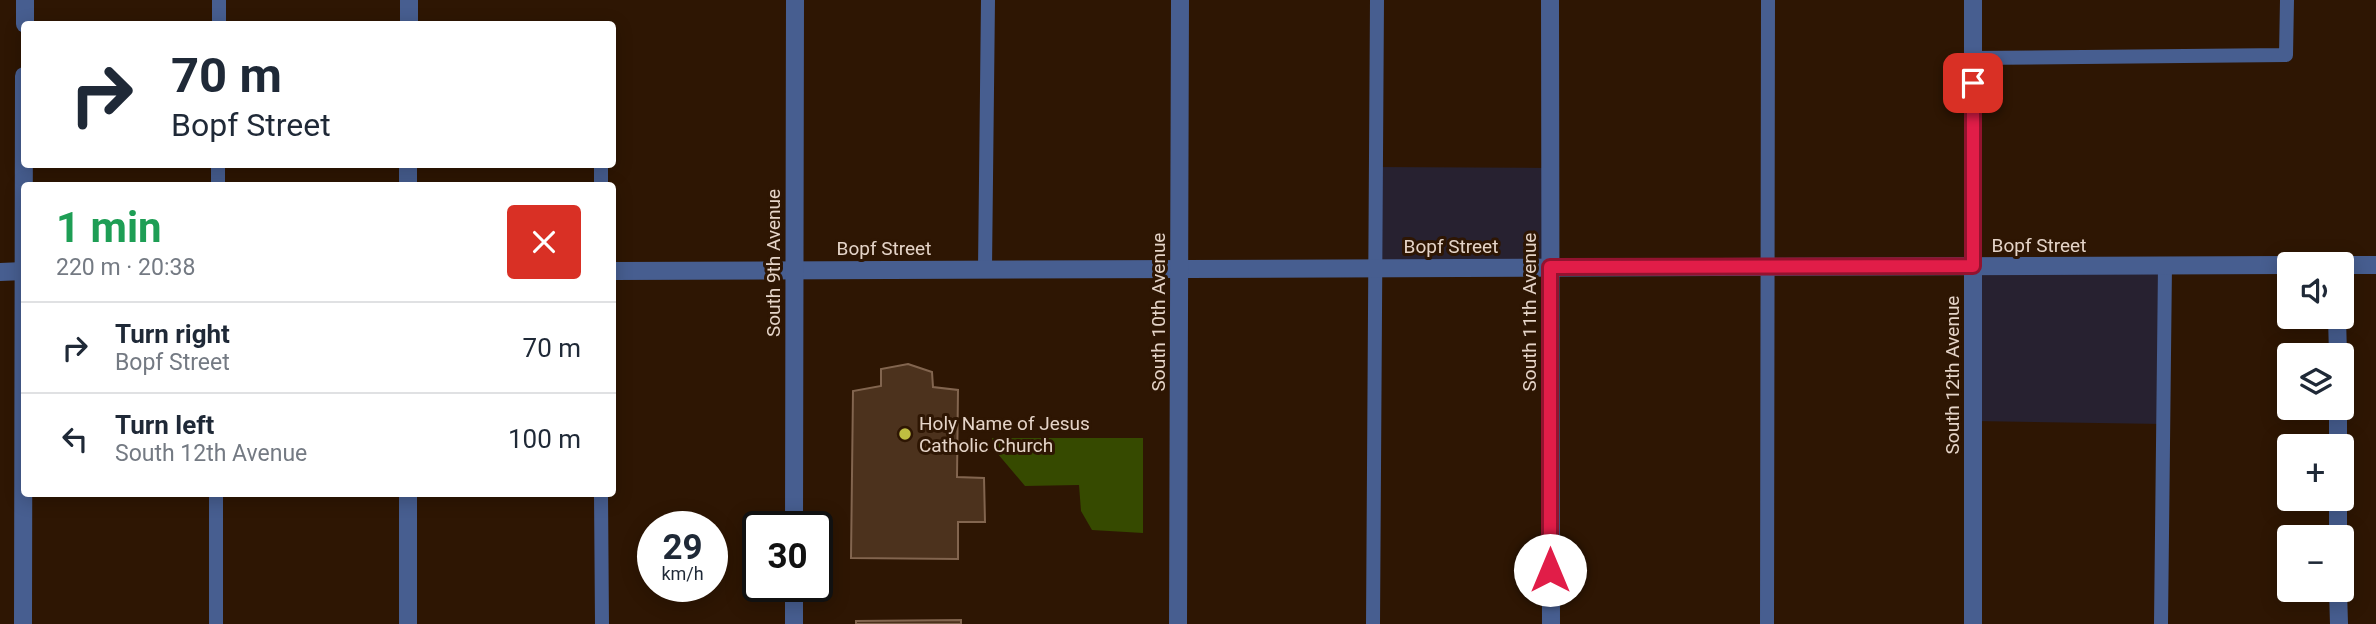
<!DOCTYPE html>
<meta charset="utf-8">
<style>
:root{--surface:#fff;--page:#f2f2f3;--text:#1f2937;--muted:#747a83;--line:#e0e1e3}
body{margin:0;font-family:Roboto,sans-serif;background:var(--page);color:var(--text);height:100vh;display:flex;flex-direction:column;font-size:26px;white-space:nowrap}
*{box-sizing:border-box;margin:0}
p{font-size:23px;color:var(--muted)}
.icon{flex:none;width:38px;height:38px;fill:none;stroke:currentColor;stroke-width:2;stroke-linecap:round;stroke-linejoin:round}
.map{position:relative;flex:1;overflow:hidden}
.panel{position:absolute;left:21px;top:182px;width:595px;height:315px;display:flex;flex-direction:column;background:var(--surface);border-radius:7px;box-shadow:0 4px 18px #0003}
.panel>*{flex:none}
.banner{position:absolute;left:21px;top:21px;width:595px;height:147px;border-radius:7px;box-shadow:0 4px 18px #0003;background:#fff;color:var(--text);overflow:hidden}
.tools{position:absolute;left:2277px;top:252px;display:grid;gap:14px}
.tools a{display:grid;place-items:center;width:77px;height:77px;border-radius:7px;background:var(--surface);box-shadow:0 4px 18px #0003;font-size:35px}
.speed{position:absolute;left:637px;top:511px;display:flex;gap:14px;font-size:35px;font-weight:700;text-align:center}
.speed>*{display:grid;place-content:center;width:91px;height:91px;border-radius:50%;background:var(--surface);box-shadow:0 4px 18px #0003;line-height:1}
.speed small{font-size:18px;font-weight:400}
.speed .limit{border:4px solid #111;border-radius:10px;background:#fff;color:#111}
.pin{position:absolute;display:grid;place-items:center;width:60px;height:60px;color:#fff;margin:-30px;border-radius:14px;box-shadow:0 4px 10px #0006}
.me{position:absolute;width:77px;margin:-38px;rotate:0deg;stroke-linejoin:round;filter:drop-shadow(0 0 5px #0008)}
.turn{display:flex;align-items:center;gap:24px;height:147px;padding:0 35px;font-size:32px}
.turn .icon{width:91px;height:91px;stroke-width:2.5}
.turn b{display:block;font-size:49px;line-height:60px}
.round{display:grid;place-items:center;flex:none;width:74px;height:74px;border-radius:7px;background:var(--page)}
.summary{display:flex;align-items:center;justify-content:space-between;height:119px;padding:0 35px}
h1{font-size:42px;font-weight:700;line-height:52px;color:#1e9e55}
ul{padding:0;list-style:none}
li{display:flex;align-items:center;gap:21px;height:91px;padding:0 35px;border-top:2px solid var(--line)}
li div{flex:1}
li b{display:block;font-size:26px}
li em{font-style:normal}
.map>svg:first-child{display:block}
</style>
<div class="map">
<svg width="2376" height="624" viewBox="0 0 2376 624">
<rect width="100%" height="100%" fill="#2e1603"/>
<g fill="#272130">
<path d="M1377,167L1550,168V267H1376Z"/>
<path d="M2165,265L2163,424L1973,421V266Z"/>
</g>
<path fill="#364a00" d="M992,438H1143V533L1092,530L1081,511L1079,485L1025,486L992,447Z"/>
<g fill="#4c321d" stroke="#82654f" stroke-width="2">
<path d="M908,364L932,372L933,387L958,390L957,477L984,478L985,522H958V559L851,558L853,391L881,386V369Z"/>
<path d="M961,620V624H856V621Z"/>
</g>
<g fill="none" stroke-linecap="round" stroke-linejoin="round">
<g stroke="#475e90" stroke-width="14">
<path d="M219,24V0"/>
<path d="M1973,58L2286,55L2287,0"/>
<path d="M218,186V164"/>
<path d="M601,186V164"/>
<path d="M985,269L988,0"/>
<path d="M601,494L602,624"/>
<path d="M216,624V494"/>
<path d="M1373,624L1377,0"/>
<path d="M1767,624L1768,0"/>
<path d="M2161,624L2165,265"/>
</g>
<g stroke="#475e90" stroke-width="18">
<path d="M1550,0L1551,624"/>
<path d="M1973,0V624"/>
<path d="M25,24V0"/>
<path d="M409,24V0"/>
<path d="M408,186V164"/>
<path d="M2342,265H2376"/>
<path d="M612,271L2289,265"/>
<path d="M0,272L24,271"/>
<path d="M2337,317L2338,355"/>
<path d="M2338,408V446"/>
<path d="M2338,499V537"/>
<path d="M794,527L795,0"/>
<path d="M794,586V624"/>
<path d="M2338,590L2339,624"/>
<path d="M23,624L24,76"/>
<path d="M408,624V494"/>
<path d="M1178,624L1180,0"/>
</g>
</g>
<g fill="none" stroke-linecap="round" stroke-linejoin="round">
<g stroke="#92132f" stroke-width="18">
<path id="route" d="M1550,570V267L1973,266V83"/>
</g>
<use href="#route" stroke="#e11d48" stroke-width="12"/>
</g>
<circle fill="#bfbe41" stroke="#2e1603" stroke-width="2.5" cx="905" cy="434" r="7"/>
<g text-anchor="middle" stroke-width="6" stroke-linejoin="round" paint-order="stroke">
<g font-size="19" fill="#e5d4c8" stroke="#2e1603">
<text x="2039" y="252">Bopf Street</text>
<text x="1451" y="253">Bopf Street</text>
<text x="884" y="255">Bopf Street</text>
<text transform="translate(773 263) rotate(-90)" y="7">South 9th Avenue</text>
<text transform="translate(1158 312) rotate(-90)" y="7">South 10th Avenue</text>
<text transform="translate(1529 312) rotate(-90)" y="7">South 11th Avenue</text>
<text transform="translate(1952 375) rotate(-90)" y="7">South 12th Avenue</text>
</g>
<g font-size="19" fill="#e5d4c8" stroke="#2e1603" text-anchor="start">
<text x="919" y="430">Holy Name of Jesus<tspan x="919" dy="22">Catholic Church</tspan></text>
</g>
</g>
</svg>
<div class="tools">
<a><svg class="icon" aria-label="sound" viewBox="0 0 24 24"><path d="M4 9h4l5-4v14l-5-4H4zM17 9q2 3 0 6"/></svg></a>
<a><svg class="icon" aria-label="layers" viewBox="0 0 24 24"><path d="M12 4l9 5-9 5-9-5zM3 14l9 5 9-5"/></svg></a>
<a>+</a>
<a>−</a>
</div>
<div class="speed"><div>29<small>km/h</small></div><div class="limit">30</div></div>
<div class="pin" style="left:1973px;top:83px;background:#d93025"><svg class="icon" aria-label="arrive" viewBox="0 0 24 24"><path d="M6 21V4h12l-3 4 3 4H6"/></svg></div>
<svg class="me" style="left:1550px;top:570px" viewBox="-20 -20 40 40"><circle r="19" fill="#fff"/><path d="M0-13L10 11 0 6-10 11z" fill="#e11d48"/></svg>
<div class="banner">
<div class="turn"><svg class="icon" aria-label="right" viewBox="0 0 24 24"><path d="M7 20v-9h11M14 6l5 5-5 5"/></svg><div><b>70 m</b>Bopf Street</div></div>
</div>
<section class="panel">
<div class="summary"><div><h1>1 min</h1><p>220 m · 20:38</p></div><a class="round" style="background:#d93025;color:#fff"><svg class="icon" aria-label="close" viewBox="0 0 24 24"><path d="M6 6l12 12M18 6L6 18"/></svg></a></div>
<ul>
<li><svg class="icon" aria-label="right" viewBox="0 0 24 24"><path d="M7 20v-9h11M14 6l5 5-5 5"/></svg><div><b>Turn right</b><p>Bopf Street</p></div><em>70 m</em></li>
<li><svg class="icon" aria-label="left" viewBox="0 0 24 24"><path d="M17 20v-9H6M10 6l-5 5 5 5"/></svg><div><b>Turn left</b><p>South 12th Avenue</p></div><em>100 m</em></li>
</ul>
</section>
</div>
